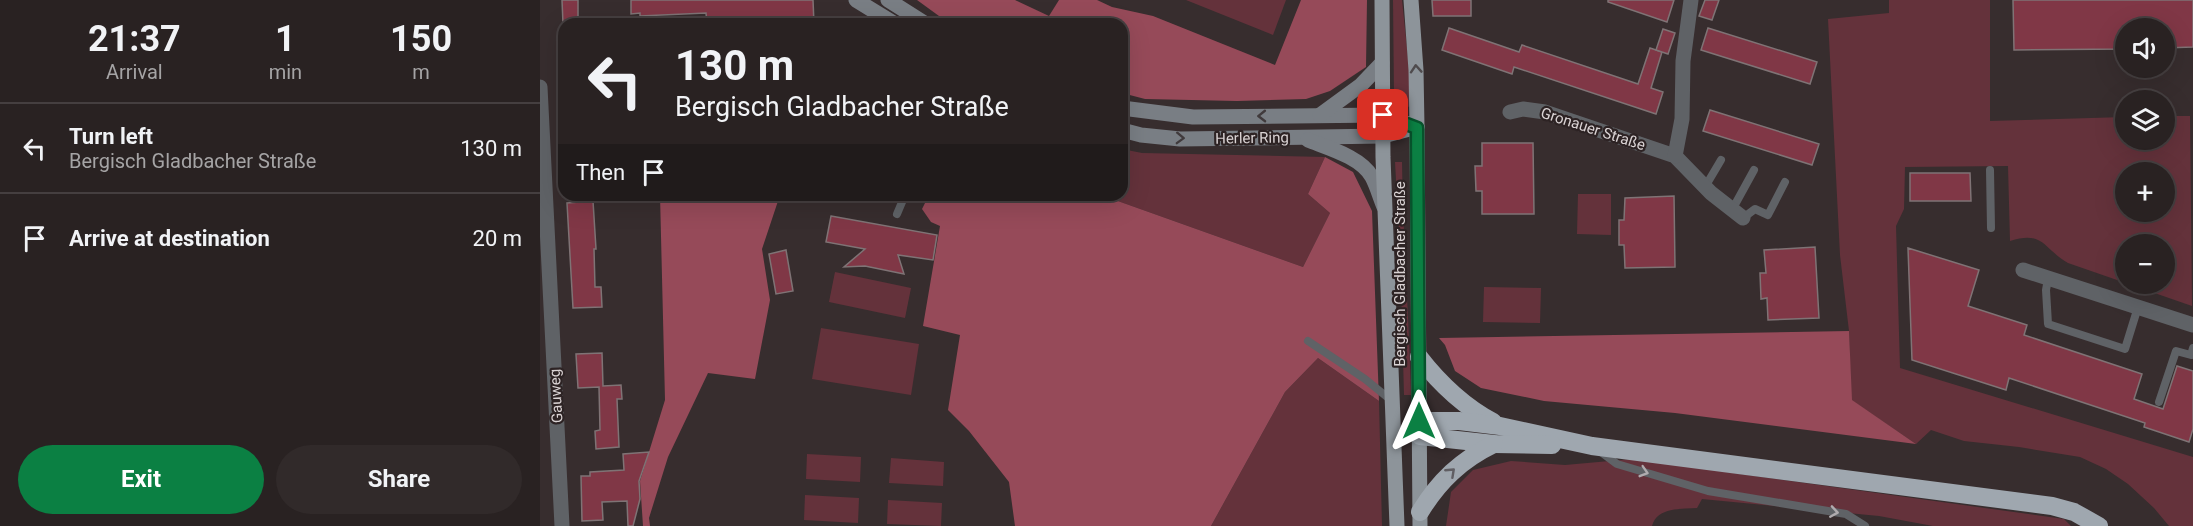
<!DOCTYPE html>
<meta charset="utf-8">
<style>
:root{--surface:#292222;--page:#312a2a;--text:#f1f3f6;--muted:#a5a4a5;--line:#453f40;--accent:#0b8043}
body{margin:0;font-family:Roboto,sans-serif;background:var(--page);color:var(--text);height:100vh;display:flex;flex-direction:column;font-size:22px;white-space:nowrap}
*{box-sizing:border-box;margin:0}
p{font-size:20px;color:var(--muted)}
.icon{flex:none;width:33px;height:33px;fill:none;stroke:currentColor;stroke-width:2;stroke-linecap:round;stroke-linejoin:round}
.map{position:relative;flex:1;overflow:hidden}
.panel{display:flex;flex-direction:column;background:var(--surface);width:540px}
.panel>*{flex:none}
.hud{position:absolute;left:18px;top:18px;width:570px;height:183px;border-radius:18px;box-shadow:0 6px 24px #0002,0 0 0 2px var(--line);background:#292222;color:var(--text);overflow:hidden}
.fabs{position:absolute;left:1575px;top:18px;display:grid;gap:12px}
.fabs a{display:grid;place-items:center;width:60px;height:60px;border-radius:50%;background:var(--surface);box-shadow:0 6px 24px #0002,0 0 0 2px var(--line);font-size:30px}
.pin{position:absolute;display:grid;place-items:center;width:51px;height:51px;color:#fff;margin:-26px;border-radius:12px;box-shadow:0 3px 9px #0006}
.me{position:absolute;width:66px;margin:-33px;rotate:0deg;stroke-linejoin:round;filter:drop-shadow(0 0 4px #0008)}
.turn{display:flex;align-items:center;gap:21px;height:126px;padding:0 18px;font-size:27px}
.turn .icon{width:78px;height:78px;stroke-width:2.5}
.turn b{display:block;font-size:42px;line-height:51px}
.then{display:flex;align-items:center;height:57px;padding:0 18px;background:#0003;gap:12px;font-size:22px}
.eta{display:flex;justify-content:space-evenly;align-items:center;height:102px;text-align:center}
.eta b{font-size:36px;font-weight:700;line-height:42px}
.cta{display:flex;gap:12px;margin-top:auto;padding:12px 18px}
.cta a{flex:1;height:69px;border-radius:36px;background:var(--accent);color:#fff;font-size:24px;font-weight:700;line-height:69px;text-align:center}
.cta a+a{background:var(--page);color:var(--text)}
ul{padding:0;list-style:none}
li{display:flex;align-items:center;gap:18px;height:90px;padding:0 18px;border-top:2px solid var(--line)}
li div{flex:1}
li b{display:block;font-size:22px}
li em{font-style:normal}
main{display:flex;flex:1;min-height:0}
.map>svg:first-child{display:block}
</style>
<main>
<section class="panel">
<div class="eta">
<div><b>21:37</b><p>Arrival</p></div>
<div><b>1</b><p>min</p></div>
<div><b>150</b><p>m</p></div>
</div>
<ul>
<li><svg class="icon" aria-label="left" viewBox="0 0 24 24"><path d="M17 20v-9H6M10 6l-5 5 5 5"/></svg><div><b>Turn left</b><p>Bergisch Gladbacher Straße</p></div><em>130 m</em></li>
<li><svg class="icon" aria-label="arrive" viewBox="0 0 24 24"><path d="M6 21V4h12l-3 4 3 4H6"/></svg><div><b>Arrive at destination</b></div><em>20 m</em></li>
</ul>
<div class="cta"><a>Exit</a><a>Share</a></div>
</section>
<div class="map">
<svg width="1653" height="526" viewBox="0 0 1653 526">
<rect width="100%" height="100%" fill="#372d2e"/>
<g fill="#64323b" fill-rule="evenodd">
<path d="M646,0H746L733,35Z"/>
<path d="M853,0H862L872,96L870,106L866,108L858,106L854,95Z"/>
<path d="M1349,0H1450V121L1585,117L1586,140H1624L1625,116H1650L1652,306L1528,263C1503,249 1504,230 1470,241L1468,166L1365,167L1364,209L1356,226L1360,368L1653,457V526H1629L1614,508L1588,484L1566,469L1540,457L1479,447L1424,441L1391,430L1376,444L1311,400L1309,331L1300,255L1288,19L1349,13ZM1586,172H1624V212H1586ZM1586,244H1624V284H1586Z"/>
<path d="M582,149L602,153L785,157L768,194L790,213L763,267L561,195H582Z"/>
<path d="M855,162H862C863,240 869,317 871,395H864L860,250Z"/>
<path d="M1038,194H1071V235L1037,234Z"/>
<path d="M295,272L371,288L365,318L289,302Z"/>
<path d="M944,287L1001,288L1000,323L943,322Z"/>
<path d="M281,328L379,344L371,395L272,379Z"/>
<path d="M778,358L839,401L842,526H671L745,392Z"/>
<path d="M267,454L321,457L320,482L266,479Z"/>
<path d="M351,458L404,462L403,486L349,483Z"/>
<path d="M1092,459L1524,519L1531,526H1393L1339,516L1162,499L1157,508C1142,509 1117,507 1112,526H906L911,492L933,470L971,461L1025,465Z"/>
<path d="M265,495L319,498L318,523L264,520Z"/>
<path d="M348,500L402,503L401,526L347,524Z"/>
</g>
<g fill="#964a59">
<path d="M377,0H475L509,16L519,0H557L572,7L613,16L735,65L761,0H827L826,67L790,91L766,99L697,101L605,99L582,93V24H413L399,16Z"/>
<path d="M785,157L813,172L832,211L839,401L778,358L745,392L671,526H475L469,482L429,431L408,410L420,335L383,326L400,226L391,222L382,209L389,195H561L763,267L790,213L768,194Z"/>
<path d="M120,195H240L222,249L230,300L215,379L168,373L128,457L109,518L110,526H103L100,481L125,400Z"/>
<path d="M1309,331L1312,400L1376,444L1135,413L1004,401L941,388L915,371L905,345L899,338Z"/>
</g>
<g fill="#803746" stroke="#7f7375" stroke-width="1.5">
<path d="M22,0H38V24H23Z"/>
<path d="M91,0H273L274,24H167L166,13L100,16V13L91,14Z"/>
<path d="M892,0H931V16H893Z"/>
<path d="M1068,0H1134L1127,22L1068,2Z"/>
<path d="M1165,0H1179L1172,20L1159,16Z"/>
<path d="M1473,0H1653V47L1624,48V28H1586V49L1474,50Z"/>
<path d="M909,28L979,52L982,45L1098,84L1110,48L1122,52L1111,88L1123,92L1116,114L974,67L972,74L902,50Z"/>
<path d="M1168,28L1277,62L1270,84L1161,50Z"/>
<path d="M1123,29L1135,33L1128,54L1116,50Z"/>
<path d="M1170,110L1279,144L1272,165L1163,131Z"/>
<path d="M942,143H993L994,214H942V191H936L935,166H942Z"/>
<path d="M1370,173H1430L1431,201H1370Z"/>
<path d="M1134,196L1135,267L1085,268L1084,245H1079V220H1084L1085,198Z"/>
<path d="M53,201L56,249H54L55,287H61L62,307L33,308L27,203Z"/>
<path d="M291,216L397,235L393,260L358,255L364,274L325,266L304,267L325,249L286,242Z"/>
<path d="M1275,247L1279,318L1228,320L1227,298L1221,299L1220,273H1226L1224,250Z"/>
<path d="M1368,248L1439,270L1428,306L1487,325L1484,335L1602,374L1594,399L1623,409L1637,366L1653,371V429L1649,442L1604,427L1605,423L1469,378L1466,390L1372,360Z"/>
<path d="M246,250L253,291L236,294L229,254Z"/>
<path d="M62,353L63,386L81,385L82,399H77L79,447L56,449L55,431L60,430L59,387L38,388L36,354Z"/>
<path d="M109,452L99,481L100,499L93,526H88L87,501L62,502L63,520L42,521L41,476H50V472L84,470L83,454Z"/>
</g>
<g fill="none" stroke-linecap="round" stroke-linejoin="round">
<g stroke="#5f6266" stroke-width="8">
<path d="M1450,170L1451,228"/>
<path d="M1165,187L1181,160"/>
<path d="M1192,210L1214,170"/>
<path d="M357,214L365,195"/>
<path d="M1203,218L1215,209L1228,215L1245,182"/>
<path d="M1508,279L1506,290L1508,324L1585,349L1598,307"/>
<path d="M768,341L825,379L852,401"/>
<path d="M1619,402L1636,351L1651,355L1653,348"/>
<path d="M1061,452L1077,464L1168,491L1306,514L1325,526"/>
</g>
<g stroke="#5f6266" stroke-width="15">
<path d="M0,87L22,526"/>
<path d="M970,112L983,109L1005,112L1135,156L1171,193L1203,218"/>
<path d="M1135,156L1142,119L1143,61L1151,0"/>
<path d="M1483,270L1653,325"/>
</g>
<g stroke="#797e84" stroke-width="15">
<path d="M316,0L355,24"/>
<path d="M348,0L386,24"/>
<path d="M582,108L653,117L843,115"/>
<path d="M780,115L821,85L842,63"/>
<path d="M582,130L601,135L640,139L843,136"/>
<path d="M768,140C788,148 821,157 832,177C837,186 840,198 844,207"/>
</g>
<g stroke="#8d949a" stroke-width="15">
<path d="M842,0L843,157L857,526"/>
<path d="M871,0L876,70L877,127L880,526"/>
<path d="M843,115L877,127"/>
<path d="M843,136L877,127"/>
</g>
<g stroke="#9fa7af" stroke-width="18">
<path d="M879,357C900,384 923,406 953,422"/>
<path d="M879,421H919L960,426L1052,446L1512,506L1534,512L1559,526"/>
<path d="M880,436L954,444L1012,445"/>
<path d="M880,512C899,481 921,460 954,444"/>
</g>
</g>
<defs><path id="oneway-chevron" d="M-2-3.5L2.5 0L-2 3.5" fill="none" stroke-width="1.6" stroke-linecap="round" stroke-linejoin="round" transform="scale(1.5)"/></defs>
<use stroke="#4f4b4d" href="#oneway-chevron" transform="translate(876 69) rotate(-94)"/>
<g stroke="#403a3c">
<use href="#oneway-chevron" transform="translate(722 116) rotate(179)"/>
<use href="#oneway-chevron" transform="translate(640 138) rotate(2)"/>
</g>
<use stroke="#605e63" href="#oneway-chevron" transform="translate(911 472) rotate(-43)"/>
<g stroke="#afabae">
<use href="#oneway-chevron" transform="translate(1104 472) rotate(17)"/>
<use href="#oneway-chevron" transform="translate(1294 512) rotate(9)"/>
</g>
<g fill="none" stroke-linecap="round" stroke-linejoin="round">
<g stroke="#07532c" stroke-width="15">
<path id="route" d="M843,115L877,128L879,421"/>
</g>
<use href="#route" stroke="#0b8043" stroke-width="10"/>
</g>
<g text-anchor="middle" stroke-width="4.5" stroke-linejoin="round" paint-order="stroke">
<g font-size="15" fill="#dad3d4" stroke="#2d2324">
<text transform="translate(1053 129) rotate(18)" y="5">Gronauer Straße</text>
<text transform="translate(712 138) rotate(-1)" y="5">Herler Ring</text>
<text transform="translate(860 274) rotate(-90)" y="5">Bergisch Gladbacher Straße</text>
<text transform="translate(16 396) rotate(-93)" y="5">Gauweg</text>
</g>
</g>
</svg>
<div class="fabs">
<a><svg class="icon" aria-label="sound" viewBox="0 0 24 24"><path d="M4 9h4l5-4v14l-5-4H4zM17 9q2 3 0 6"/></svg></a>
<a><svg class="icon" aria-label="layers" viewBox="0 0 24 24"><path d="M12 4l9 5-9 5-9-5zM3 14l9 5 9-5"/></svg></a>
<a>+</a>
<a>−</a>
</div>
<div class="pin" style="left:843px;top:115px;background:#d93025"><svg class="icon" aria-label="arrive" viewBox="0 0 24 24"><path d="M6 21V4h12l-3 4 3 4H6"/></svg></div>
<svg class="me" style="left:879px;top:421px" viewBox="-20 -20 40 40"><path d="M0-17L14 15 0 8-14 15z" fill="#0b8043" stroke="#fff" stroke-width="4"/></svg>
<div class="hud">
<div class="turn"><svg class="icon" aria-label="left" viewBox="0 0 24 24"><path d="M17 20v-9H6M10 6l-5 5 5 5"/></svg><div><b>130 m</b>Bergisch Gladbacher Straße</div></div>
<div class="then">Then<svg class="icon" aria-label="arrive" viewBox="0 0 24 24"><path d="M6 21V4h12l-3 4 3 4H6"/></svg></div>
</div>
</div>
</main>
